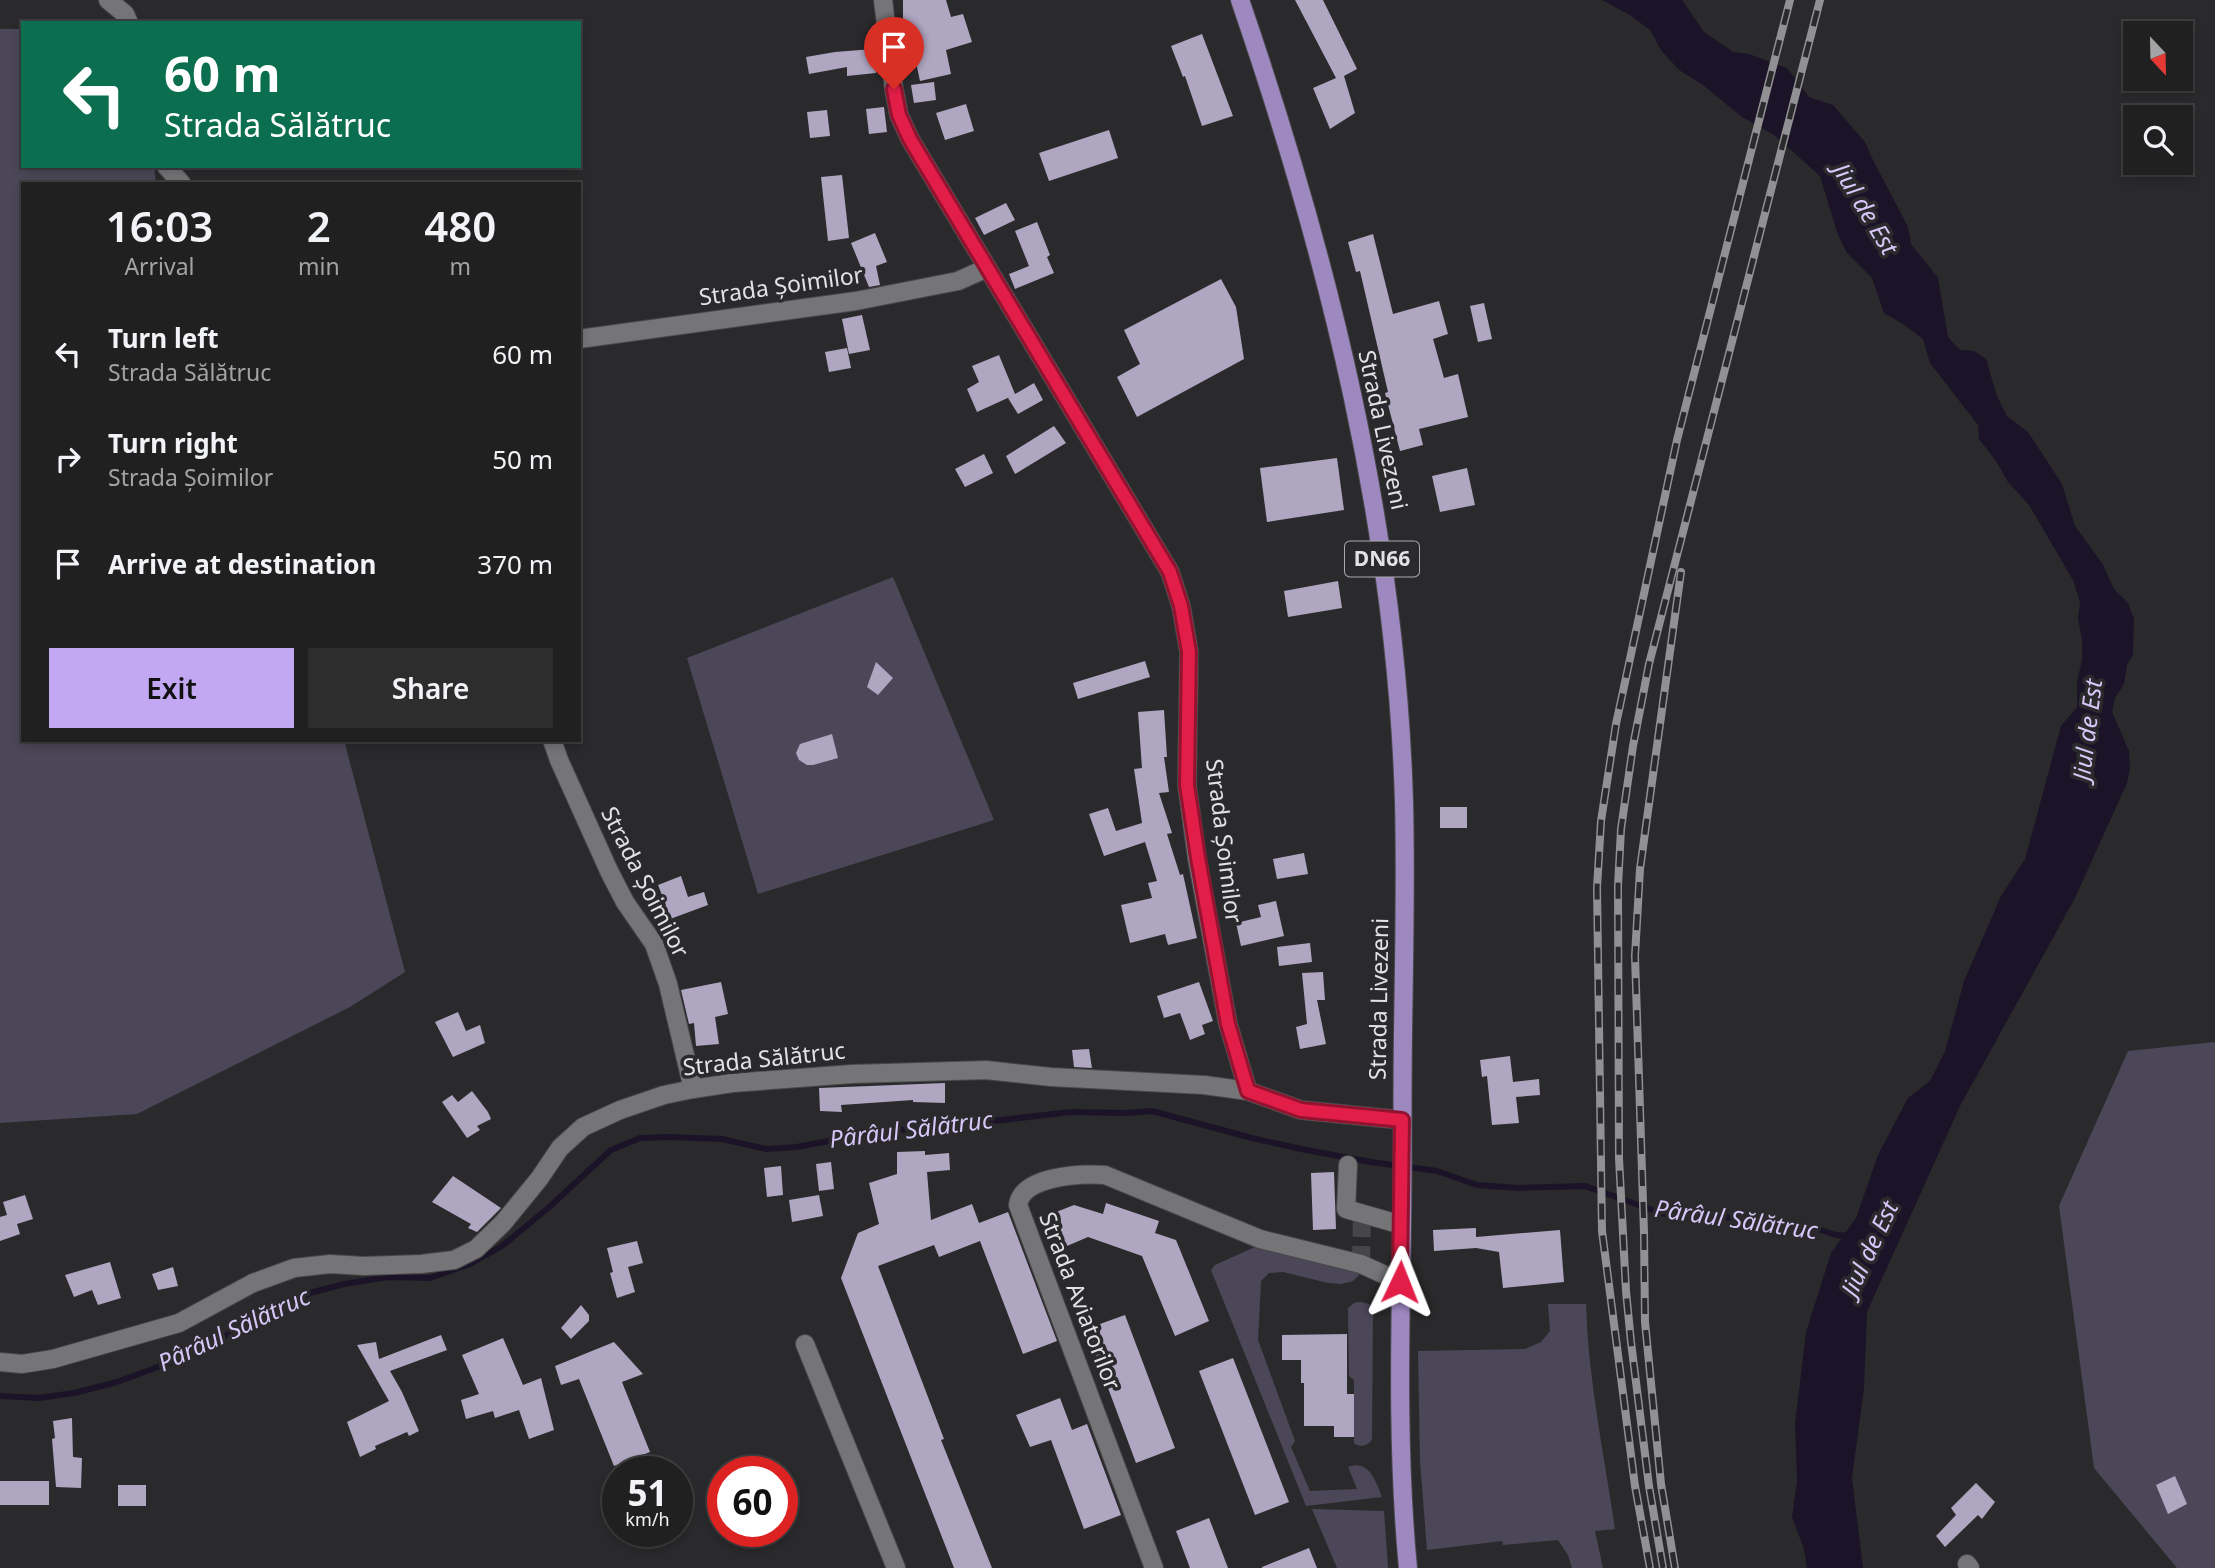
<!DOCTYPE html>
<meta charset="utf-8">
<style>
:root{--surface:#202021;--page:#2d2d2e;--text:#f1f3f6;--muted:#a2a3a5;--line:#3d3e3f;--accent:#c2a8f3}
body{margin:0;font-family:"Noto Sans",sans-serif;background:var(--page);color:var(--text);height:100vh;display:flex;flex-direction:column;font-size:26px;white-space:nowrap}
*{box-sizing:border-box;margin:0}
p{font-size:23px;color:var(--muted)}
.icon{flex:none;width:38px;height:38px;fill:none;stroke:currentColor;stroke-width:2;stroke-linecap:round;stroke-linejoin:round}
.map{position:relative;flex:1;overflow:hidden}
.sheet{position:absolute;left:21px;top:182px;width:560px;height:560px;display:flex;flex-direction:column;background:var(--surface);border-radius:0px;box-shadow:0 4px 10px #0003,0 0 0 2px var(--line)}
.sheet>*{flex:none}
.top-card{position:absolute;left:21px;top:21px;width:560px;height:147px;border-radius:0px;box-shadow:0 4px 10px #0003,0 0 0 2px var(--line);background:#0b6e4f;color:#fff;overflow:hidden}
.needle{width:46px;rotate:158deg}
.controls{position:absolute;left:2123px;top:21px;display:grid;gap:14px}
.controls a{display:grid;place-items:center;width:70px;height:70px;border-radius:0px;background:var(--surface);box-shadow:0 4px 10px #0003,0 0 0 2px var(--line);font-size:35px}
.speed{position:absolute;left:602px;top:1456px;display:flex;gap:14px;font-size:35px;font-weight:700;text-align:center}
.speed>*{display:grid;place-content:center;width:91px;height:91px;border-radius:50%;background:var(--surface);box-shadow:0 4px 10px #0003,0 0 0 2px var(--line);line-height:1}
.speed small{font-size:18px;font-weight:400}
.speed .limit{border:10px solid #d22;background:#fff;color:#111}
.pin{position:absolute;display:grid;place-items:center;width:60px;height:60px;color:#fff;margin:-72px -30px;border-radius:50% 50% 50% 0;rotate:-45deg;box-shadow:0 0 7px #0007}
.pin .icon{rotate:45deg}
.me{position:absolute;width:77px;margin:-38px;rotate:2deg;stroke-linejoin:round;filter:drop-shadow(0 0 5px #0008)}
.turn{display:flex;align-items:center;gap:24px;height:147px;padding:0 28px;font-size:32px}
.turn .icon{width:91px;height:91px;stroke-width:2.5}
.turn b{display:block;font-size:49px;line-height:60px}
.eta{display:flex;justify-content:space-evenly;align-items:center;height:119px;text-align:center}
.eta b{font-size:42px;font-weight:600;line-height:49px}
.button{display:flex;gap:14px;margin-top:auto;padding:14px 28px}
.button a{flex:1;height:80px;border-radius:0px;background:var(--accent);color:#111;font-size:28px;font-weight:600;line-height:80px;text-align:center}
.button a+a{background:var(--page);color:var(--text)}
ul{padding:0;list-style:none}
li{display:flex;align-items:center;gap:21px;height:105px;padding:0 28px}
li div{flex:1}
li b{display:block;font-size:26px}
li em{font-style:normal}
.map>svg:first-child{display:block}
</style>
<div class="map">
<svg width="2215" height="1568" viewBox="0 0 2215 1568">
<rect width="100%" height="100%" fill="#2a2a2c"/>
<g fill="#4c4758">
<path d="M0,29H23V166H154L156,184H23V740H344L405,972L350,1007L137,1114L0,1123Z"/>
<path d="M893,577L994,820L758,894L687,658Z"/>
<path d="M2215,1042V1568H2177L2094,1468L2059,1206L2128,1051Z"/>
<path d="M1257,1246L1359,1272V1275L1353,1281L1341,1284L1328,1283L1283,1272L1269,1273L1261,1281L1258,1340L1295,1441L1291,1447L1310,1491L1357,1489L1348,1467C1369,1459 1376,1482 1382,1497L1306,1506L1211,1270L1215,1265Z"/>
<path d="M1360,1302L1369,1304L1373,1309L1372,1439C1369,1446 1359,1448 1354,1443V1380L1349,1376L1348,1308L1354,1303Z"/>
<path d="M1548,1304H1586C1588,1379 1604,1454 1615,1529L1595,1531L1603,1568H1572L1568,1555L1558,1540L1503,1545L1502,1541L1427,1550L1420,1461L1418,1351L1525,1349L1541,1342L1550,1331Z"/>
<path d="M1312,1509L1384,1511L1388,1568H1337Z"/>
</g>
<path fill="#1b1328" d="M1602,0H1682L1704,32L1733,52L1749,54L1787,68L1809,97L1833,105L1865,142L1873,160L1908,227L1911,244L1938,278L1948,337L1960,350L1974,351L1986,359L1997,396L2007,416L2028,432L2062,484L2075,526L2102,563L2114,589L2128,603L2134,619L2133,655L2127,665L2124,684L2115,698L2112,712L2129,751L2130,768L2127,783L2075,898L1960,1106L1867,1312L1864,1388L1852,1478L1863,1568H1807L1804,1549L1792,1517L1797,1481L1795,1424L1806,1332L1831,1253L1856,1218L1878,1155L1908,1098L1930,1081L1945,1051L1964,981L2001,896L2025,859L2061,726L2077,707V682L2082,660V640L2078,618L2080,602L2073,580L2029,505L2008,482L1996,461L1979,439L1978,425L1930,363L1923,339L1903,324L1884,313L1872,278L1847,253L1838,235L1820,176L1774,135L1742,117L1703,85L1679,70L1661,50L1650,30L1630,15Z"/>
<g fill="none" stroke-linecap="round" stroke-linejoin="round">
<path stroke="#1b1328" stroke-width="6" d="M0,1396L39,1398L74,1393L117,1382L177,1360L310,1293L344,1284L388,1277L430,1278L470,1264L502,1246L547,1209L611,1150L640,1138L669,1137L722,1139L766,1149L797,1147L881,1131L943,1127L1070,1112L1127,1113L1152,1111L1252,1138L1301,1149L1371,1162L1437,1171L1477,1185L1518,1188L1585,1186L1664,1214L1704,1215L1806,1225L1836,1235L1851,1236"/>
</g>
<g fill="#afa6c2">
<path d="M903,0H946L951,17L963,14L972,42L946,50L951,74L920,81L911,39H903Z"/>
<path d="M1295,0H1323L1357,69L1344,76L1355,113L1330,129L1313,88L1336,78Z"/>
<path d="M1202,34L1233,116L1202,126L1185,76L1183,77L1171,46Z"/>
<path d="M873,49L876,73L847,76V67L809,74L806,57L835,52Z"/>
<path d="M934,82L936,100L914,103L911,85Z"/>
<path d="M966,104L974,131L945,140L936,113Z"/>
<path d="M884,107L887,132L869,134L866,109Z"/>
<path d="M827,110L830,136L810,138L807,112Z"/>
<path d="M1109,130L1118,158L1049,181L1039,153Z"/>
<path d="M842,175L849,238L828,241L821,177Z"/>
<path d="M1006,203L1015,220L984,235L975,218Z"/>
<path d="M1037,222L1050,255L1047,257L1054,273L1015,289L1009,274L1029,266L1015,231Z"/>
<path d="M875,233L887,262L876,266L880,285L869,287L851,243Z"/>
<path d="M1373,234L1393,314L1439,301L1448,334L1433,339L1444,378L1458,374L1468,417L1419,429L1423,445L1400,451L1385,393L1388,392L1360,271L1356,272L1348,242Z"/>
<path d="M1221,279L1236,307L1244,359L1137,417L1117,377L1140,364L1124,330Z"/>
<path d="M1484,303L1492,339L1478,342L1470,306Z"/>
<path d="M862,315L870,350L849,354L842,319Z"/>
<path d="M847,348L851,368L829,372L825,352Z"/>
<path d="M999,355L1015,394L1034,383L1043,400L1018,414L1008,398L1012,396L977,412L967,389L979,382L972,366Z"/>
<path d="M1054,426L1066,443L1015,474L1006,456Z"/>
<path d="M984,454L993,473L965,487L955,469Z"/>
<path d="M1337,458L1344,510L1267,522L1260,468Z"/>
<path d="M1467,468L1475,505L1440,512L1432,476Z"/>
<path d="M1338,581L1342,608L1288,617L1284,591Z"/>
<path d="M1145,661L1150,677L1078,699L1073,683Z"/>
<path d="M876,662L893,678L878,695L867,687Z"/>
<path d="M1164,710L1167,757H1164L1169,792L1159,793L1172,833L1167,834L1180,875L1183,874L1197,938L1168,945L1165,934L1130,943L1121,905L1152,898L1148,883L1157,881L1145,842L1104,856L1089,814L1108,808L1116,831L1142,823L1134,769L1142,768L1138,712Z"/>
<path d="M832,734L838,758L813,765H807L799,760L796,753L800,744Z"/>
<rect x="1440" y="807" width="27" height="21"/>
<path d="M1304,853L1308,874L1277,879L1273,859Z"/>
<path d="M681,876L688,897L704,892L708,905L662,922L657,908L666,905L658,885Z"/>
<path d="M1276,901L1284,936L1241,946L1236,923L1261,917L1258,905Z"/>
<path d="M1310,943L1312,962L1279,966L1277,947Z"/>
<path d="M1323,972L1325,1000H1317L1326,1044L1300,1049L1296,1027L1307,1024L1302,973Z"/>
<path d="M721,982L728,1014L715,1017L719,1044L696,1046L694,1023L689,1024L681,990Z"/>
<path d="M1199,982L1213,1021L1202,1025L1205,1034L1190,1040L1180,1013L1164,1018L1157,996Z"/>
<path d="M458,1012L466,1031L480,1025L485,1043L453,1057L435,1022Z"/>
<path d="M1089,1049L1092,1068L1074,1067L1072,1050Z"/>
<path d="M1510,1056L1513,1082L1539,1079L1540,1095L1516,1097L1519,1123L1492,1125L1487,1076L1482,1077L1480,1060Z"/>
<path d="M945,1083V1103L913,1102V1100L841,1105L842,1112L820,1111L819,1088Z"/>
<path d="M472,1091L488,1112L491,1119L477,1126L480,1130L467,1138L442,1102L452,1095L458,1102Z"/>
<path d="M925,1151V1155L949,1153L950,1170L927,1172L931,1220L972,1204L979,1223L1008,1212L1057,1341L1023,1354L980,1241L939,1257L934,1245L878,1266L944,1439L941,1440L992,1568H954L841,1278L858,1233L879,1224L869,1183L897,1174V1152Z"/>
<path d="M831,1162L834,1189L819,1191L816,1164Z"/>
<path d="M781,1166L783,1195L767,1197L764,1168Z"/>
<path d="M1334,1172L1336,1229L1313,1230L1311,1173Z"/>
<path d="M453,1176L501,1208L477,1232L468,1228L471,1224L432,1202Z"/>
<path d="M25,1195L33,1219L17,1224L20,1234L0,1241V1217L7,1215L3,1202Z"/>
<path d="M819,1195L823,1216L792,1222L789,1200Z"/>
<path d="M1106,1203L1159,1221L1155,1233L1176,1240L1209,1321L1175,1336L1142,1256L1088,1237L1060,1249L1046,1216L1074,1205L1103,1214Z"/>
<path d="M1476,1228V1237L1560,1230L1564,1282L1503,1288L1499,1252L1476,1248L1434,1251L1433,1230Z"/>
<path d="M637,1241L643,1263L628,1267L635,1292L617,1298L610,1273L613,1272L607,1248Z"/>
<path d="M110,1262L121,1298L98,1305L92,1290L74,1297L65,1275Z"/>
<path d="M173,1267L178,1286L158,1290L152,1274Z"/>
<path d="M581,1305L589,1315V1321L571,1339L561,1328Z"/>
<path d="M1125,1315L1175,1448L1136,1463L1086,1329Z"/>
<path d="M1347,1334V1394H1354V1437H1334V1426H1304V1383H1301V1360H1282V1335Z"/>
<path d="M441,1335L447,1350L390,1371L402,1392L419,1431L409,1436L407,1432L375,1446L376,1449L360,1457L347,1422L389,1401L357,1345L376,1342L379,1359Z"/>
<path d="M503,1338L523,1385L541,1378L554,1430L529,1439L519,1410L495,1418L493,1411L466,1419L461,1400L479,1394L462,1355Z"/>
<path d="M614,1342L643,1374L622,1382L650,1452L614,1466L579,1379L561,1385L555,1366Z"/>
<path d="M1233,1358L1289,1502L1255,1515L1199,1371Z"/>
<path d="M1060,1398L1072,1430L1087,1424L1121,1515L1084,1529L1051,1440L1030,1447L1016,1415Z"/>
<path d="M72,1418L73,1457L82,1458L81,1488L56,1487L52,1439L55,1438L53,1421Z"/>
<path d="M2175,1476L2187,1504L2168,1514L2156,1485Z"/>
<rect x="0" y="1481" width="49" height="24"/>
<path d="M1976,1483L1995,1502L1982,1519L1978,1515L1945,1547L1936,1536L1956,1515L1951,1508Z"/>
<rect x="118" y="1485" width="28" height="21"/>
<path d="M1209,1518L1228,1568H1190L1176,1531Z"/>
<path d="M1309,1548L1317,1568H1262V1567Z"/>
</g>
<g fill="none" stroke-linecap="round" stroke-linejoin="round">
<path stroke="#464547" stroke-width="18" stroke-dasharray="18 9" stroke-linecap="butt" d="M1361,1264L1362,1212"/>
<g stroke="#49484b" stroke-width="20">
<g id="minor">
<path d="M108,0L125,14L129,23"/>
<path d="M883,0L894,89L899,115L910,139L1170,572L1181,606L1189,652L1187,785L1197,858L1228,1024L1248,1091"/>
<path d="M166,166L182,184"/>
<path d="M579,339L856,301L958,281L987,268"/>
<path d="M552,740L559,760L609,871L625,902L654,944L668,984L693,1089"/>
<path d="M1348,1165L1346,1209L1402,1225"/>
<path d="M805,1344L896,1568"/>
<path d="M0,1362L22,1364L53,1359L179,1323L253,1283L294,1268L330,1264L364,1266L421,1264L454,1260L476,1249L503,1223L539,1179L560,1148L583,1127L620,1110L664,1095L693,1089L732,1083L852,1074L986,1070L1051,1077L1204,1085L1248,1091L1301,1110L1402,1120"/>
<path d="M1967,1564L1970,1568"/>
<path d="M1154,1568L1018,1205C1022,1176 1081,1173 1105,1175L1260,1239L1361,1264L1400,1282"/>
</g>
</g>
<g stroke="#49484b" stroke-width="20">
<path id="major" d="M1240,0C1329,259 1396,528 1404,802C1406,879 1404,957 1403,1034C1402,1097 1403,1161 1402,1225C1400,1340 1397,1454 1408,1568"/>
</g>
<use href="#minor" stroke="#757477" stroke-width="18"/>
<use href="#major" stroke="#9d88c0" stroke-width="18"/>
<g stroke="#919193" stroke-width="8">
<g id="rail">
<path d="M1650,1568L1635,1486L1602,1231L1597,888L1601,821L1616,724L1677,440L1790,0"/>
<path d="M1663,1568L1649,1486L1631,1342L1626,1291L1619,1158L1618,886L1621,829L1633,746L1649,664L1820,0"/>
<path d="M1675,1568L1661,1484L1645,1322L1644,1233L1635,956L1640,869L1681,572"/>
</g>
</g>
<use href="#rail" stroke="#2a2a2c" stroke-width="5" stroke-dasharray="16" stroke-linecap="butt"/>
</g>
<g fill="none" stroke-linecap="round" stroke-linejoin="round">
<g stroke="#92132f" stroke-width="18">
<path id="route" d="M894,89L899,115L910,139L1170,572L1181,606L1189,652L1187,785L1198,858L1228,1024L1248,1091L1301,1110L1402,1120L1400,1282"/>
</g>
<use href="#route" stroke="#e11d48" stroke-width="12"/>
</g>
<g text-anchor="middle" stroke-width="7" stroke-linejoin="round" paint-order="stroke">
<rect fill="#2a2a2c" stroke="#abaaac" stroke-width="2" x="1345" y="541.5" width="74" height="35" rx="5"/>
<g font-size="21" font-weight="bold" fill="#e2e1e3">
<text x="1382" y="566">DN66</text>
</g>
<g font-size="23" fill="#e2e1e3" stroke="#2a2a2c">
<text transform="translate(781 286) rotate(-8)" y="8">Strada Șoimilor</text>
<text transform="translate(1383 430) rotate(78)" y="8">Strada Livezeni</text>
<text transform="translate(1224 841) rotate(83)" y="8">Strada Șoimilor</text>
<text transform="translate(645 882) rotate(63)" y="8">Strada Șoimilor</text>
<text transform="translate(1379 999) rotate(-89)" y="8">Strada Livezeni</text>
<text transform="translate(764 1059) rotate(-6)" y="8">Strada Sălătruc</text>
<text transform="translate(1080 1301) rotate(69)" y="8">Strada Aviatorilor</text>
</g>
<g font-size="24" font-style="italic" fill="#d7c7f9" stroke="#2a2a2c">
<text transform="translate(1865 209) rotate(59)" y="8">Jiul de Est</text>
<text transform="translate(2088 730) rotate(-83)" y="8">Jiul de Est</text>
<text transform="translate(911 1130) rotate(-7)" y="8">Pârâul Sălătruc</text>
<text transform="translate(1736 1220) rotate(8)" y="8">Pârâul Sălătruc</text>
<text transform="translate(1870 1249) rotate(-65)" y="8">Jiul de Est</text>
<text transform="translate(234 1330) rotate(-25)" y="8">Pârâul Sălătruc</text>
</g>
</g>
</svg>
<div class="controls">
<a><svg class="needle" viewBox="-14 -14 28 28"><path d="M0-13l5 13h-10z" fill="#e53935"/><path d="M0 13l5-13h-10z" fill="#a2a3a5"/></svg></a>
<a><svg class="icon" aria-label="search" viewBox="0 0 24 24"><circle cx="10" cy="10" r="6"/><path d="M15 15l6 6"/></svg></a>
</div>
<div class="speed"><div>51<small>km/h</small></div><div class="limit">60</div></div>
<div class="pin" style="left:894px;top:89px;background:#d93025"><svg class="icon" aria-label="arrive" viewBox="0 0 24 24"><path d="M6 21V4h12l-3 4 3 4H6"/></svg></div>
<svg class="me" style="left:1400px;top:1282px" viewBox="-20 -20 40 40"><path d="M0-17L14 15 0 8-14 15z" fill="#e11d48" stroke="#fff" stroke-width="4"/></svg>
<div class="top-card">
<div class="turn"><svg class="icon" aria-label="left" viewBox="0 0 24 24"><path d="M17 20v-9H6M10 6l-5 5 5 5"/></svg><div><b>60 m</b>Strada Sălătruc</div></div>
</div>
<section class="sheet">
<div class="eta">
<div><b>16:03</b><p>Arrival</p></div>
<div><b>2</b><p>min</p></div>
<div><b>480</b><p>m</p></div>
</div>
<ul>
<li><svg class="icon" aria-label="left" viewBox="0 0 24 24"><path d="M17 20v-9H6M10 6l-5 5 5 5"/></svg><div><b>Turn left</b><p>Strada Sălătruc</p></div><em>60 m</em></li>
<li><svg class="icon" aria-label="right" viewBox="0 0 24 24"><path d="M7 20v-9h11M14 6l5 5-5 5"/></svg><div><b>Turn right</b><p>Strada Șoimilor</p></div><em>50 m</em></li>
<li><svg class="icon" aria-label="arrive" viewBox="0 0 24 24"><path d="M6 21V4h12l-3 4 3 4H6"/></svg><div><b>Arrive at destination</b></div><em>370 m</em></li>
</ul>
<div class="button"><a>Exit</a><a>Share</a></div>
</section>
</div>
